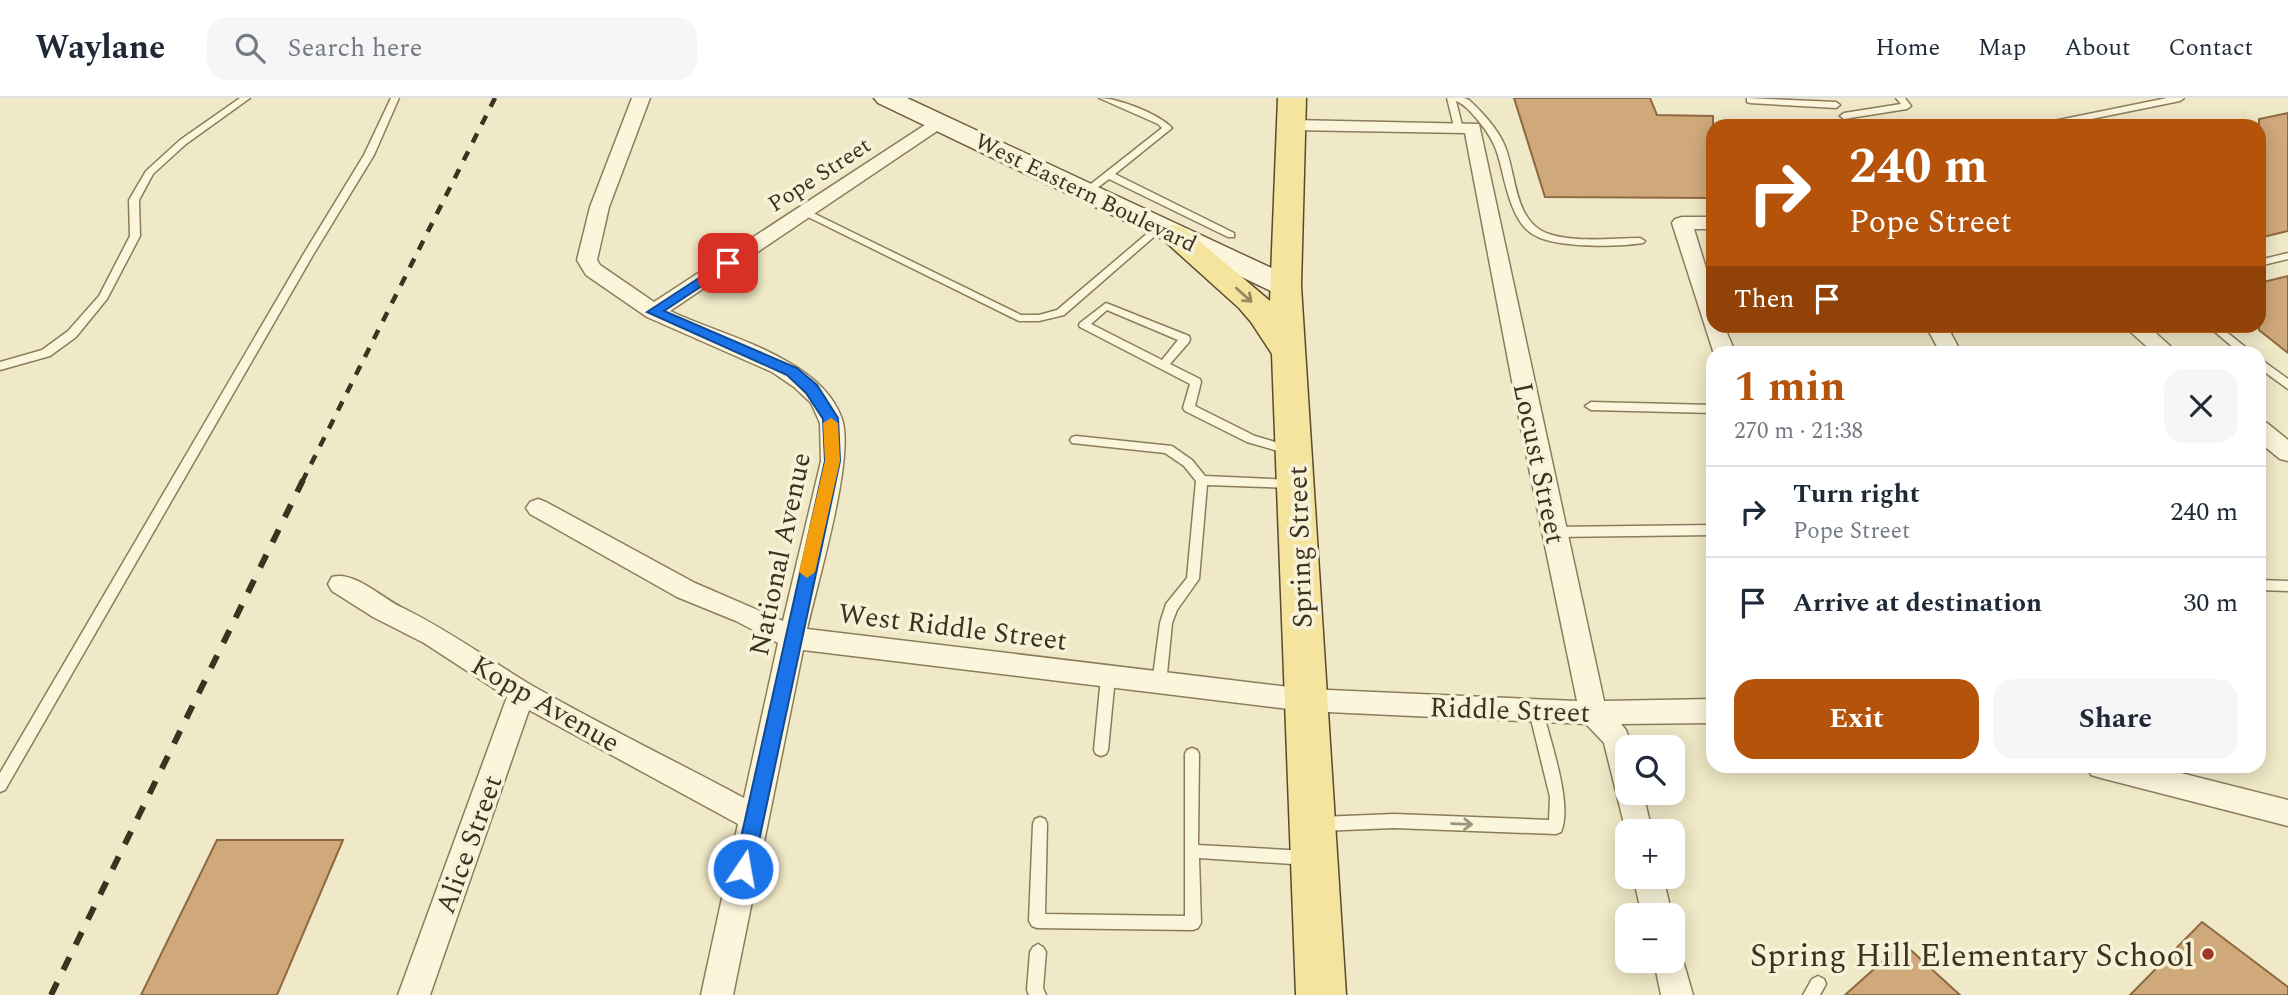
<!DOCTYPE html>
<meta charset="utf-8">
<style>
:root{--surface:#fff;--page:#f6f6f7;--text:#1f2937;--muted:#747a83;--line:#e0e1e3;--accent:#b45309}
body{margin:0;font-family:Spectral,serif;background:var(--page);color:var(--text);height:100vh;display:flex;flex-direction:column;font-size:26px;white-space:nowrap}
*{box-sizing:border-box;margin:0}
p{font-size:23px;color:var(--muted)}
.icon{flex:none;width:38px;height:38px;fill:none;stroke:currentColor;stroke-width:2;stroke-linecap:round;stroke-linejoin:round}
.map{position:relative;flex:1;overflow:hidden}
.drawer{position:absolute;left:1706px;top:248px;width:560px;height:427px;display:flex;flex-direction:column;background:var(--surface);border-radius:21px;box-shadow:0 4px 18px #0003}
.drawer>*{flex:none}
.hud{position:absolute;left:1706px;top:21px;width:560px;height:214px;border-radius:21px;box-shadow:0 4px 18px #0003;background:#b45309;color:#fff;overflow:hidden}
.buttons{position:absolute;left:1615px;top:637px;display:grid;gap:14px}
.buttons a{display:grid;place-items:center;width:70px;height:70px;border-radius:14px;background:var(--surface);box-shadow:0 4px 18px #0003;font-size:35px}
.pin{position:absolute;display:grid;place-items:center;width:60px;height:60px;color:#fff;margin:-30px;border-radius:14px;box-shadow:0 4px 10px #0006}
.me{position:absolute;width:77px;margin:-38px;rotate:12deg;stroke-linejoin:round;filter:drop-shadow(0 0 5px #0008)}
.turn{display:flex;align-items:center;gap:24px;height:147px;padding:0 28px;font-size:32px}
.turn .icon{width:91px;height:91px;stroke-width:2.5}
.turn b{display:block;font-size:49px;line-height:60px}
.then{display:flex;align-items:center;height:66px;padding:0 28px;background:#0003;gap:14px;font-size:26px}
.round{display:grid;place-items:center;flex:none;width:74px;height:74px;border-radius:21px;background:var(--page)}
.head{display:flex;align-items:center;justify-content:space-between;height:119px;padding:0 28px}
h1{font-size:42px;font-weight:700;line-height:52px;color:var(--accent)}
.cta{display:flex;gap:14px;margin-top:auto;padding:14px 28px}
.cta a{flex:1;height:80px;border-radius:21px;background:var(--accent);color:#fff;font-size:28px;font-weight:700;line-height:80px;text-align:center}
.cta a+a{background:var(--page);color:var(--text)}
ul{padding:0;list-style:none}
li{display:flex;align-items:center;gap:21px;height:91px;padding:0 28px;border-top:2px solid var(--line)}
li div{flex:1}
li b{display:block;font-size:26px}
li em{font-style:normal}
header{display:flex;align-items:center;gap:42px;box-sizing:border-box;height:98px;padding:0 35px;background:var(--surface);border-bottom:2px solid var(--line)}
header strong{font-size:33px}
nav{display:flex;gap:38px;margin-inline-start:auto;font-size:24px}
.search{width:490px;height:63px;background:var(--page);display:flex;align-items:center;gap:18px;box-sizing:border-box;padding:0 24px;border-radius:21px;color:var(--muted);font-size:26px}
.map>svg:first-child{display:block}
</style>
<header>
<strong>Waylane</strong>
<div class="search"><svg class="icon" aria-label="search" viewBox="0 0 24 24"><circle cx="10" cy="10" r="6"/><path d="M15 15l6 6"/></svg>Search here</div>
<nav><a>Home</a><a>Map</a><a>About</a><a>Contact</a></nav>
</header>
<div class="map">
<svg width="2288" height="897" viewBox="0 0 2288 897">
<rect width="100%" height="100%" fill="#f0e9c7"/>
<g fill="#d0a97b" stroke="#8e6840" stroke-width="2">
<path d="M1514,0H1650L1657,17L1713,18V100L1545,99Z"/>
<path d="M2288,15V133L2259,140V21Z"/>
<path d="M2288,178V255L2259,232V185Z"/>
<path d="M217,742H343L277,897H141Z"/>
<path d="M2202,824L2288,889V897H2130Z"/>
<path d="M1903,845L1960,897H1845Z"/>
</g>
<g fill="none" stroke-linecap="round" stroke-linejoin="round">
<g stroke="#8d7c5b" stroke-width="3">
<g id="service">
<path d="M240,0H250L186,46L153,76L139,102L140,138L107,201L76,239L50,258L0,272V264L42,252L68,233L99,198L130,138L129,102L146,73L180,42Z"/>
<path d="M391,0H399L374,57L313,157L5,692L0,694V675L303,157L364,57Z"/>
<path d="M1099,0C1118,0 1159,16 1172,30L1115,76L1234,135V139H1228L1109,81L1088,97H1082V93L1162,30L1158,26Z"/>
<path d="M1447,0H1464L1469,2C1481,13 1496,29 1503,44C1517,72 1512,124 1549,136C1577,145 1611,140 1640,140L1645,143L1643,145C1619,149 1558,150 1536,138C1521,131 1514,114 1509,99C1498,64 1502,50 1476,20C1470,13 1465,7 1456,3L1463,31L1461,33H1455Z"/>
<path d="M1747,0L1836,4L1840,7L1836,10L1750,5L1747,4Z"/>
<path d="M1896,0H1905L1911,8L1907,11L1844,21L1840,18L1844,15L1901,6Z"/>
<path d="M2167,0H2184L2180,3L2057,28H2040L2044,25Z"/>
<path d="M805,111L1021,217H1039L1057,212L1156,128L1159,127L1164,130L1064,217L1039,223H1019L802,116L800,114Z"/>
<path d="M2288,155V161L2259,168V162Z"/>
<path d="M1106,205L1189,238L1190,241L1189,244L1170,266L1200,281L1201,284L1195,308L1255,338L1296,350L1298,353L1296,356L1292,357L1247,344L1185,313L1183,310L1190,286L1080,229L1079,227L1080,225ZM1107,212L1178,242L1162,262L1091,226Z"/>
<path d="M2208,228H2219L2254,256H2241Z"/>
<path d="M2259,260L2288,281V291L2259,270Z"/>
<path d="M1591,304L1713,307V315L1591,312L1585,308Z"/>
<path d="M1076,338L1172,348L1192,362L1205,378L1293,382L1299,386L1293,390L1207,387L1199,481L1177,512L1172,525L1166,586L1164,590L1159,592L1154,590L1152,586L1160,525L1166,506L1187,480L1196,383L1184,368L1165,355L1072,345L1070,342L1072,339Z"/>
<path d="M1713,427V437L1554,439L1550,437L1548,434L1550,431L1554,429Z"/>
<path d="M2259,482L2288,483V493L2259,492Z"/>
<path d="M1108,573L1113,575L1115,579L1108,652L1106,656L1101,658L1096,656L1094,652L1101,579L1103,575Z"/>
<path d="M1536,607L1541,609L1543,613C1550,643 1573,706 1561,734L1556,736L1394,730L1320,733L1315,731L1313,726L1315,721L1320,719L1394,716L1549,722L1550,699L1529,613L1531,609Z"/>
<path d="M1192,650L1197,652L1199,656L1198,747L1307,753L1312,755L1314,760L1312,765L1307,767L1199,760L1201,825L1198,830L1193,832L1037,830L1032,828L1029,823L1033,726L1035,721L1040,719L1045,721L1047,726L1045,816L1185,818V656L1187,652Z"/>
<path d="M1038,846L1043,849L1046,854L1043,890L1046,897H1029L1027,892L1030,854L1033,849Z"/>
<path d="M1818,878L1824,881L1826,886L1820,897H1803L1812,881Z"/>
</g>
</g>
<g stroke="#8d7c5b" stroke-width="3">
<g id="minor">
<path d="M632,0H650L609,109L597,162L600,167L654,204L934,21L940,20L949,25L670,213C709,231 751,242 788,264C811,277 833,295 842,321C855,360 817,486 807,531L1306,591L1577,603L1523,341L1465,35L1292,32L1283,27L1292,22L1479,26L1604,603L1713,601V625L1621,626L1626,632L1632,649H1628V695H1643L1652,733H1628V742L1604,645L1586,626L1306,613L803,552L733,897H701L738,726L529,612L430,897H398L507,599L424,545L373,519L332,493L328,486L332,479C354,472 383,501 403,510C448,532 488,561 531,587C601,627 673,662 744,700L778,545L736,523L677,499L530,416L526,410L530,404L538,401L546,404L695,485L783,523L821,363L820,325L811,305L794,289L772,274L647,219L586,177L577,162L590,109Z"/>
<path d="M1682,119H1713V131H1694L1713,193V228H1724L1736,256H1714L1672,125L1675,121Z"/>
<path d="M1926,228H1947L1962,256H1941Z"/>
<path d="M2124,228H2148L2179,256H2155Z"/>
<path d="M2259,323L2267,325L2288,342V363L2280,361L2259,344Z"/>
<path d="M2087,668H2153L2288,702V728L2101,680L2091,677Z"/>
<path d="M1633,779H1663L1672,817H1642Z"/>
<path d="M1673,849L1680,852L1693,897H1661L1654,863H1673Z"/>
</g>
</g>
<g stroke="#6f5d3e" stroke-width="3">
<path id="secondary" d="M874,0H907L1295,181L1300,188L1295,195L1285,197L1275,195L878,5Z"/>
</g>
<g stroke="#5b492f" stroke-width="3">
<path id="primary" d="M1278,0H1306L1301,188L1346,897H1296L1272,256L1251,224L1239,210L1158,137L1162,130L1173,127L1184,130L1270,203Z"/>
</g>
<use href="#service" fill="#faf5db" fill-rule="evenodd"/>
<use href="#minor" fill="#faf5db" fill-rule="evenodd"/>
<use href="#secondary" fill="#faf5db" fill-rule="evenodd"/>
<use href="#primary" fill="#f4e49e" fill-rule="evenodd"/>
<path stroke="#3d311f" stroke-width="4.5" stroke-dasharray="10 10" stroke-linecap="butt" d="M302,384L495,0"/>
<path stroke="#3d311f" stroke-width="6" stroke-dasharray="14 14" stroke-linecap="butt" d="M51,897L303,382"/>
</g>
<defs><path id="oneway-shaft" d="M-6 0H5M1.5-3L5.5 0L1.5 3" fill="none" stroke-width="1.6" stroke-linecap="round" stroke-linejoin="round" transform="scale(1.75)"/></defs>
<use stroke="#988a5e" href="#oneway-shaft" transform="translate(1244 197) rotate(42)"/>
<use stroke="#9c937d" href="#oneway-shaft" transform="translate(1462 726) rotate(2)"/>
<path fill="#1a73e8" stroke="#114b97" stroke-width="2" d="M728,161L732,162V168L664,213L797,270L817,287L838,320L840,363L753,771L750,777L743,780L736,777L734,771L825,363L823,321L806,295L787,277L647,214Z"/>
<path fill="#f59e0b" d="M831,320L838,325L840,363L815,474L807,480L799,474L825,363L823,325Z"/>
<circle fill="#9f3628" stroke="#f7f2d7" stroke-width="2.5" cx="2208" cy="856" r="7"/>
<g text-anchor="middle" stroke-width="7" stroke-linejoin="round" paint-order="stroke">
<g font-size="23" fill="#3d311f" stroke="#f7f2d7">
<text transform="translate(819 76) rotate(-33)" y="8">Pope Street</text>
<text transform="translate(1086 94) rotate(26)" y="8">West Eastern Boulevard</text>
</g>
<g font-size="28" fill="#3d311f" stroke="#f7f2d7">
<text transform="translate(1540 365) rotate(78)" y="10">Locust Street</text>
<text transform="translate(1299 449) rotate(-92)" y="10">Spring Street</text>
<text transform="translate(779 456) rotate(-78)" y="10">National Avenue</text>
<text transform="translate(953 528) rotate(7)" y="10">West Riddle Street</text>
<text transform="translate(546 605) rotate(30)" y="10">Kopp Avenue</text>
<text transform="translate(1510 611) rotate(2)" y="10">Riddle Street</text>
<text transform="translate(468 746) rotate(-70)" y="10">Alice Street</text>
</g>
<g font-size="33" fill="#3d311f" stroke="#f7f2d7" text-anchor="end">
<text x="2194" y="868">Spring Hill Elementary School</text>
</g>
</g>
</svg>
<div class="buttons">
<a><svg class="icon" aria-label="search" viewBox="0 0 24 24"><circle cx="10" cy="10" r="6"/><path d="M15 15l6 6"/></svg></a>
<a>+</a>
<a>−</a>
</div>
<div class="pin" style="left:728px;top:165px;background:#d93025"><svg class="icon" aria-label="arrive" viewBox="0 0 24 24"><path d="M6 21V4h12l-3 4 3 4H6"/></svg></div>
<svg class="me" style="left:743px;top:771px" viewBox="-20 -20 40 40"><circle r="17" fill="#1a73e8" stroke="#fff" stroke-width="3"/><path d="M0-11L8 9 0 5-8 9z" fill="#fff"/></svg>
<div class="hud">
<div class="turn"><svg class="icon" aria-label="right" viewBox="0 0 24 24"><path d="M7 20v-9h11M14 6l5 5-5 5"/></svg><div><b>240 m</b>Pope Street</div></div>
<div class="then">Then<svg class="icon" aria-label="arrive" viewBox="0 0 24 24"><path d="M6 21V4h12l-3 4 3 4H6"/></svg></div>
</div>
<section class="drawer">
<div class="head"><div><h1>1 min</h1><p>270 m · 21:38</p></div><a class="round"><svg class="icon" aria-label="close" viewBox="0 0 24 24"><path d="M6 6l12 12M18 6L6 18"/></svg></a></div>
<ul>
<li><svg class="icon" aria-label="right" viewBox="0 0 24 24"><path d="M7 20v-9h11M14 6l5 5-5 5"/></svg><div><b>Turn right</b><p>Pope Street</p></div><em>240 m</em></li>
<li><svg class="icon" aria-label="arrive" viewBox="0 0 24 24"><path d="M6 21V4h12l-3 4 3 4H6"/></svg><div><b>Arrive at destination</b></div><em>30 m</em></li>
</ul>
<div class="cta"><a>Exit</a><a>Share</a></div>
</section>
</div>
